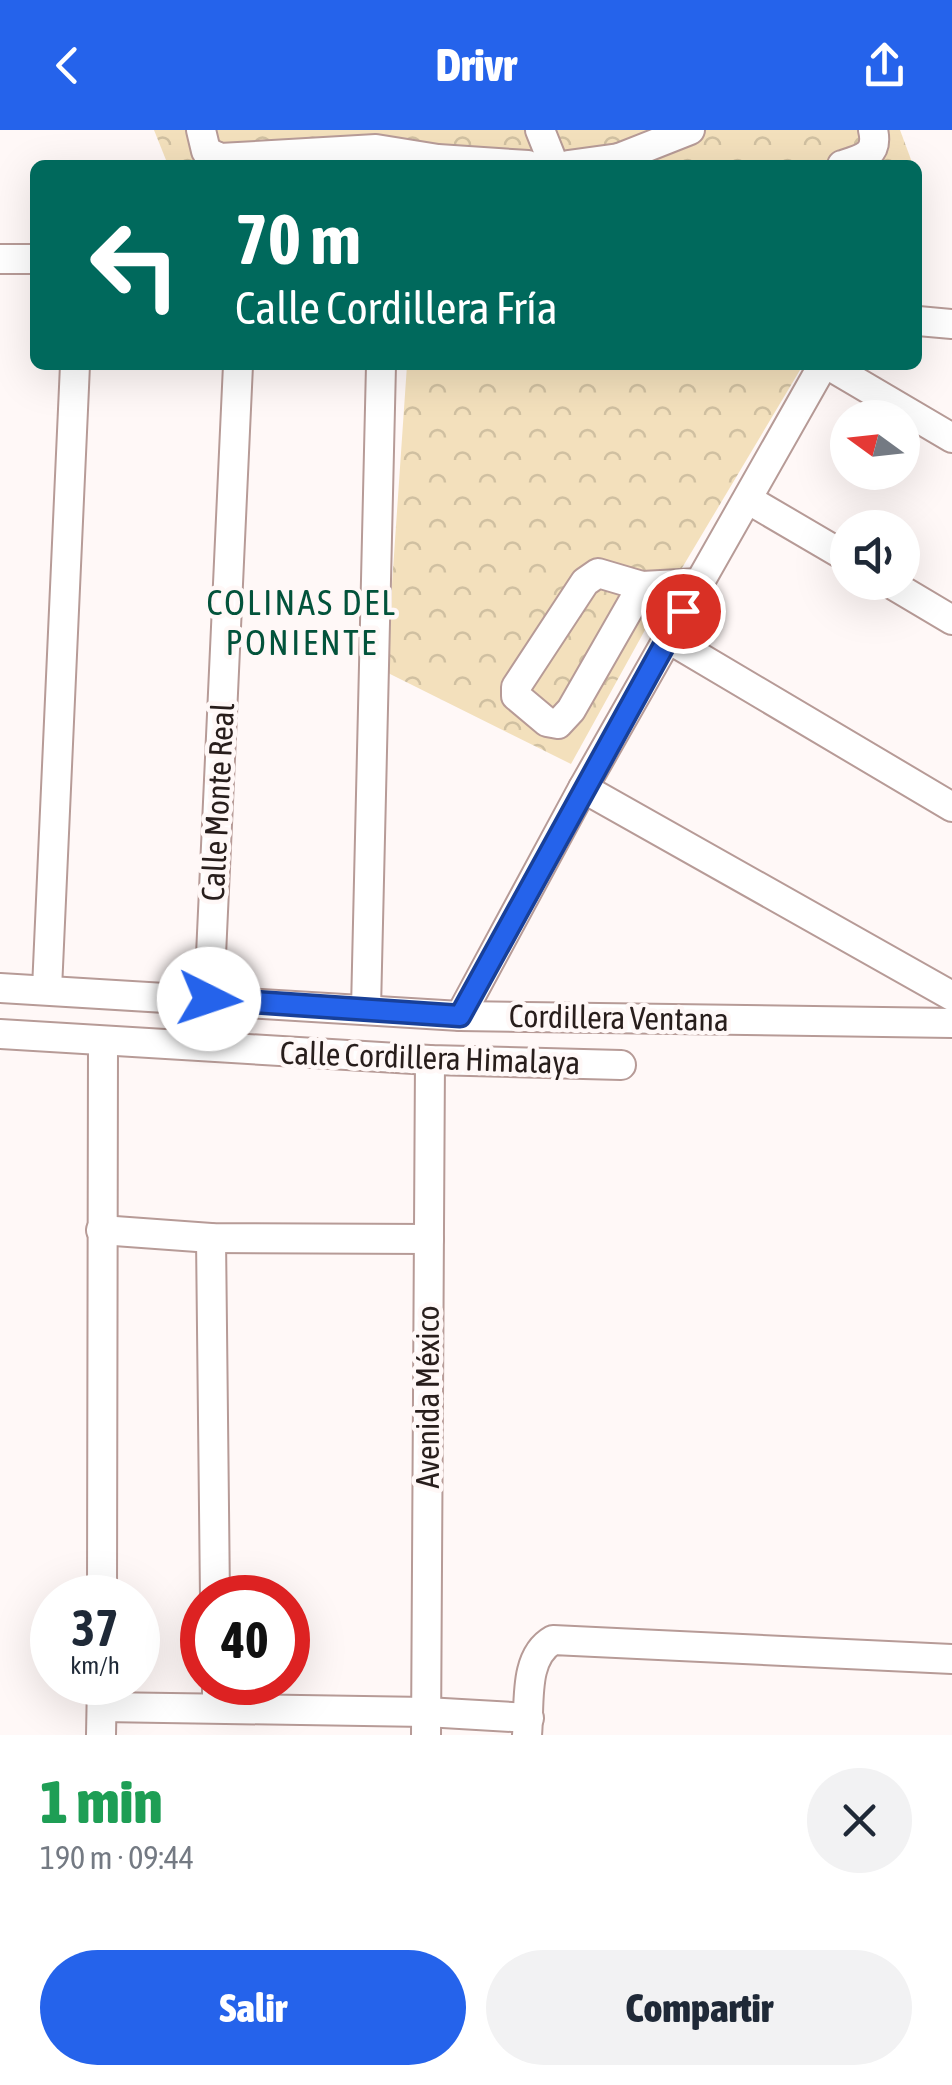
<!DOCTYPE html>
<html lang="es">
<meta charset="utf-8">
<style>
:root{--surface:#fff;--page:#f2f2f3;--text:#1f2937;--muted:#747a83;--accent:#2563eb}
body{margin:0;font-family:"Asap Condensed",sans-serif;background:var(--page);color:var(--text);height:100vh;display:flex;flex-direction:column;font-size:38px;white-space:nowrap}
*{box-sizing:border-box;margin:0}
p{font-size:32px;color:var(--muted)}
.icon{flex:none;width:55px;height:55px;fill:none;stroke:currentColor;stroke-width:2;stroke-linecap:round;stroke-linejoin:round}
.map{position:relative;height:1605px;overflow:hidden}
.details{display:flex;flex-direction:column;background:var(--surface);flex:1}
.details>*{flex:none}
.guide{position:absolute;left:30px;top:30px;width:892px;height:210px;border-radius:15px;box-shadow:0 10px 40px #0002;background:#00695c;color:#fff;overflow:hidden}
.needle{width:65px;rotate:285deg}
.fabs{position:absolute;left:830px;top:270px;display:grid;gap:20px}
.fabs a{display:grid;place-items:center;width:90px;height:90px;border-radius:50%;background:var(--surface);box-shadow:0 10px 40px #0002;font-size:50px}
.speed{position:absolute;left:30px;top:1445px;display:flex;gap:20px;font-size:50px;font-weight:700;text-align:center}
.speed>*{display:grid;place-content:center;width:130px;height:130px;border-radius:50%;background:var(--surface);box-shadow:0 10px 40px #0002;line-height:1}
.speed small{font-size:25px;font-weight:400}
.speed .limit{border:15px solid #d22;background:#fff;color:#111}
.pin{position:absolute;display:grid;place-items:center;width:85px;height:85px;color:#fff;margin:-42px;border:5px solid #fff;border-radius:50%;box-shadow:0 2px 10px #0007}
.me{position:absolute;width:110px;margin:-55px;rotate:94deg;stroke-linejoin:round;filter:drop-shadow(0 0 8px #0008)}
.turn{display:flex;align-items:center;gap:35px;height:210px;padding:0 40px;font-size:45px}
.turn .icon{width:130px;height:130px;stroke-width:2.5}
.turn b{display:block;font-size:70px;line-height:85px}
.round{display:grid;place-items:center;flex:none;width:105px;height:105px;border-radius:52px;background:var(--page)}
.summary{display:flex;align-items:center;justify-content:space-between;height:170px;padding:0 40px}
h1{font-size:60px;font-weight:800;line-height:75px;color:#1e9e55}
.cta{display:flex;gap:20px;margin-top:auto;padding:20px 40px}
.cta a{flex:1;height:115px;border-radius:60px;background:var(--accent);color:#fff;font-size:40px;font-weight:800;line-height:115px;text-align:center}
.cta a+a{background:var(--page);color:var(--text)}
header{display:flex;justify-content:space-between;align-items:center;height:130px;padding:0 40px;background:var(--accent);color:#fff;font-size:45px;font-weight:800}
.map>svg:first-child{display:block}
</style>
<header><svg class="icon" aria-label="back" viewBox="0 0 24 24"><path d="M15 5l-7 7 7 7"/></svg>Drivr<svg class="icon" aria-label="share" viewBox="0 0 24 24"><path d="M12 15V3M7 8l5-5 5 5M5 13v7h14v-7"/></svg></header>
<div class="map">
<svg width="952" height="1605" viewBox="0 0 952 1605">
<defs>
<pattern id="park-crowns" width="20" height="18" patternUnits="userSpaceOnUse" patternTransform="scale(2.5)"><rect width="20" height="18" fill="#f3e0bc"/><path d="M2 6a3 3 0 1 1 6 0M12 15a3 3 0 1 1 6 0" fill="none" stroke="#d0c0a1"/></pattern>
</defs>
<rect width="100%" height="100%" fill="#fff8f7"/>
<g fill="url(#park-crowns)">
<path d="M154,0H900L913,35H168Z"/>
<path d="M407,235H803L645,500L571,634L386,542Z"/>
</g>
<g fill="none" stroke-linecap="round" stroke-linejoin="round">
<g stroke="#b79b97" stroke-width="32">
<g id="minor">
<path d="M201,0L206,21L220,28L376,19L438,29L528,35"/>
<path d="M540,0L554,35"/>
<path d="M619,28L690,0"/>
<path d="M568,35L619,28L633,35"/>
<path d="M842,35C862,29 879,25 873,0"/>
<path d="M0,129H35"/>
<path d="M918,191L952,194"/>
<path d="M828,235L952,308"/>
<path d="M749,370L848,428"/>
<path d="M888,452L952,490"/>
<path d="M642,456L571,580L558,594L547,592L516,566V557L585,452L598,443L642,456L699,453"/>
<path d="M667,508L952,677"/>
<path d="M583,658L952,866"/>
<path d="M0,858L460,886L952,893"/>
<path d="M47,859L75,235"/>
<path d="M209,869L238,235"/>
<path d="M366,879L381,235"/>
<path d="M460,886L583,658L823,235"/>
<path d="M0,904L430,930L621,935"/>
<path d="M101,1100L211,1108L429,1109"/>
<path d="M211,1108L215,1468"/>
<path d="M102,1468L103,912"/>
<path d="M217,1552V1578"/>
<path d="M102,1577L426,1582L529,1588"/>
<path d="M101,1605L102,1552"/>
<path d="M426,1605L430,930"/>
<path d="M527,1605C530,1574 523,1527 553,1510L952,1529"/>
</g>
</g>
<use href="#minor" stroke="#fff" stroke-width="28"/>
</g>
<g fill="none" stroke-linecap="round" stroke-linejoin="round">
<g stroke="#184099" stroke-width="25">
<path id="route" d="M209,869L460,886L683,481"/>
</g>
<use href="#route" stroke="#2563eb" stroke-width="18"/>
</g>
<g text-anchor="middle" stroke-width="9" stroke-linejoin="round" paint-order="stroke">
<g font-size="32" fill="#281e1c" stroke="#fff8f7">
<text transform="translate(218 672) rotate(-87)" y="11">Calle Monte Real</text>
<text transform="translate(619 888) rotate(1)" y="11">Cordillera Ventana</text>
<text transform="translate(430 928) rotate(2)" y="11">Calle Cordillera Himalaya</text>
<text transform="translate(428 1267) rotate(-90)" y="11">Avenida México</text>
</g>
<g font-size="35" letter-spacing="2.5" fill="#03533b" stroke="#fff8f7">
<text x="302" y="485">COLINAS DEL<tspan x="302" dy="40">PONIENTE</tspan></text>
</g>
</g>
</svg>
<div class="fabs">
<a><svg class="needle" viewBox="-14 -14 28 28"><path d="M0-13l5 13h-10z" fill="#e53935"/><path d="M0 13l5-13h-10z" fill="#747a83"/></svg></a>
<a><svg class="icon" aria-label="sound" viewBox="0 0 24 24"><path d="M4 9h4l5-4v14l-5-4H4zM17 9q2 3 0 6"/></svg></a>
</div>
<div class="speed"><div>37<small>km/h</small></div><div class="limit">40</div></div>
<div class="pin" style="left:683px;top:481px;background:#d93025"><svg class="icon" aria-label="arrive" viewBox="0 0 24 24"><path d="M6 21V4h12l-3 4 3 4H6"/></svg></div>
<svg class="me" style="left:209px;top:869px" viewBox="-20 -20 40 40"><circle r="19" fill="#fff"/><path d="M0-13L10 11 0 6-10 11z" fill="#2563eb"/></svg>
<div class="guide">
<div class="turn"><svg class="icon" aria-label="left" viewBox="0 0 24 24"><path d="M17 20v-9H6M10 6l-5 5 5 5"/></svg><div><b>70 m</b>Calle Cordillera Fría</div></div>
</div>
</div>
<section class="details">
<div class="summary"><div><h1>1 min</h1><p>190 m · 09:44</p></div><a class="round"><svg class="icon" aria-label="close" viewBox="0 0 24 24"><path d="M6 6l12 12M18 6L6 18"/></svg></a></div>
<div class="cta"><a>Salir</a><a>Compartir</a></div>
</section>
